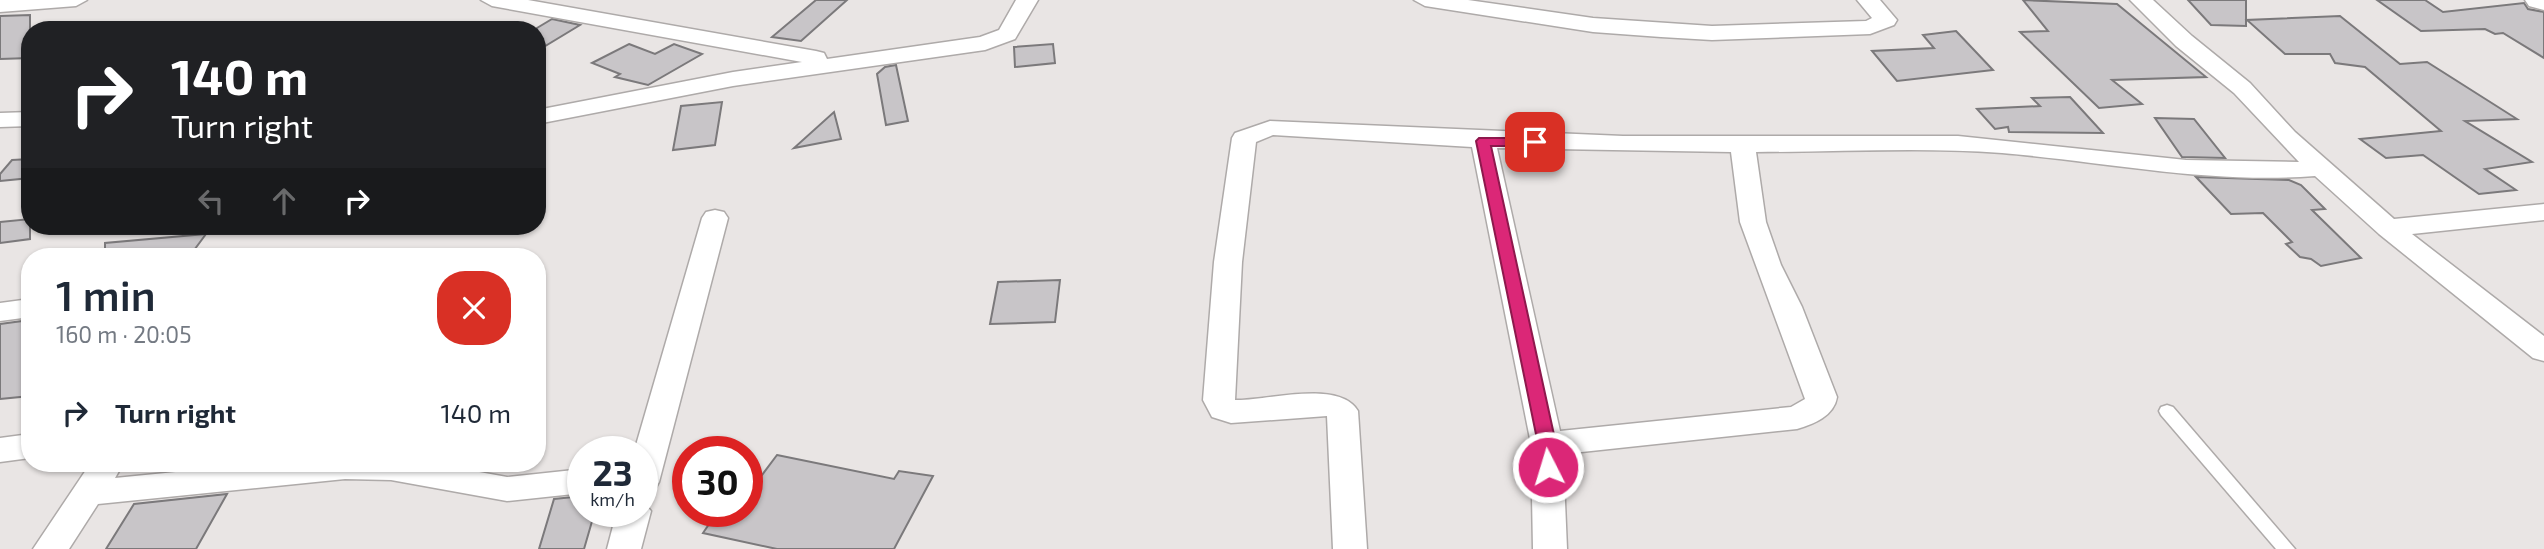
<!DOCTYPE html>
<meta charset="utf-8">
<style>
:root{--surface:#fff;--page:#f6f6f7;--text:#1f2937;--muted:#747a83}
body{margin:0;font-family:"Exo 2",sans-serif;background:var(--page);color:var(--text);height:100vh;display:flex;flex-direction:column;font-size:26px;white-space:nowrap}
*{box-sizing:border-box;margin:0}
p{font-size:23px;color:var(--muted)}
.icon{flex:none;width:38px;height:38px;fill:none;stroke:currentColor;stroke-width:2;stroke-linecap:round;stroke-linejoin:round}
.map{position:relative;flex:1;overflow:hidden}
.details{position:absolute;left:21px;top:248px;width:525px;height:224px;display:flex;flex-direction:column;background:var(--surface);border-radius:28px;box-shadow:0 2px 5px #0004}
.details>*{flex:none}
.hud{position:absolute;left:21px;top:21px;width:525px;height:214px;border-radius:28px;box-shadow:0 2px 5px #0004;background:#202124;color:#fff;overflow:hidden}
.speed{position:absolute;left:567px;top:436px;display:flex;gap:14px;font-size:35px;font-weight:700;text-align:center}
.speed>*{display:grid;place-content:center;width:91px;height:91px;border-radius:50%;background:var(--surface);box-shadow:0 2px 5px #0004;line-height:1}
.speed small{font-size:18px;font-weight:400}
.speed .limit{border:10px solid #d22;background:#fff;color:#111}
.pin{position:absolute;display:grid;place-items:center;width:60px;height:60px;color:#fff;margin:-30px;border-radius:14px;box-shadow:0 4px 10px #0006}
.me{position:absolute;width:77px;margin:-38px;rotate:355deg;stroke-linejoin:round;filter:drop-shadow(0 0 5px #0008)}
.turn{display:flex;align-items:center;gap:24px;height:147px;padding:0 35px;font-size:32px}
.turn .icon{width:91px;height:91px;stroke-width:2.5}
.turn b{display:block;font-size:49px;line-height:60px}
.lanes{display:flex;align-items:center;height:66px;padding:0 35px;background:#0003;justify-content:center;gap:35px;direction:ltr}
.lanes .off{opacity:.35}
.round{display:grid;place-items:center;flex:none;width:74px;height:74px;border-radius:28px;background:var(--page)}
.summary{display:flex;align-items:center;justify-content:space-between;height:119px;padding:0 35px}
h1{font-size:42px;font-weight:600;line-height:52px}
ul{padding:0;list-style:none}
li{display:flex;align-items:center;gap:21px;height:91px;padding:0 35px}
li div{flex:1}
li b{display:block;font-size:26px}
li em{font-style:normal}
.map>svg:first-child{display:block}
</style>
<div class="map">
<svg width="2544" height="549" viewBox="0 0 2544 549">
<rect width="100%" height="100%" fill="#e9e5e4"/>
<g fill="#c8c5c8" stroke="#7b797b" stroke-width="2">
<path d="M816,0H847L801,41L772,37Z"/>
<path d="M2023,0L2117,4L2206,77L2112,80L2142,104L2099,108L2020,32L2048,31Z"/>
<path d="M2188,0H2246V26L2211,25Z"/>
<path d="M2377,0H2425L2443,12L2524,3L2528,9L2544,12V58L2503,33L2495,34L2485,29L2421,31Z"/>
<path d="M30,15V58L0,59V16Z"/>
<path d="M2340,16L2400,64L2427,62L2517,119L2465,121L2532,162L2485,169L2516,190L2479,194L2423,155L2386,158L2360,139L2441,131L2365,67L2335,63L2330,54H2285L2247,20Z"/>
<path d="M552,19L580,25L537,51V28Z"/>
<path d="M1956,31L1993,70L1897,81L1872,51L1934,48L1923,35Z"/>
<path d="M629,44L655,54L674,44L702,54L648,85L615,77L620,74L592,63Z"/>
<path d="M1053,44L1055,63L1015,67L1014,47Z"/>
<path d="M896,65L908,121L886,125L877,74L885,67Z"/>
<path d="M2070,97L2103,133L2009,132L2008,127L1995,129L1977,109L2040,106L2032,98Z"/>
<path d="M722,102L715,145L673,150L681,106Z"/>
<path d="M834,112L841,139L794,148Z"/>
<path d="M2155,118L2194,119L2225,158L2182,157Z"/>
<path d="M30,159V178L0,181V174L12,160Z"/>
<path d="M2196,177L2289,180L2301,185L2325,209L2312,210L2361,258L2321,266L2311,259L2300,257L2286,244L2292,242L2263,213L2231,214Z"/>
<path d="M30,219V239L0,243V222Z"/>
<path d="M206,234L189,257H105V243Z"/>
<path d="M1060,280L1055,322L990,324L998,282Z"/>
<path d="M30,320V396L0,399V324Z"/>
<path d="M777,455L894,479L899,471L933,476L894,549H777L703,533L718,511H747V495Z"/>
<path d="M227,494L196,549H106L134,504Z"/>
<path d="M583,496V511H595L584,549H539L554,499Z"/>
</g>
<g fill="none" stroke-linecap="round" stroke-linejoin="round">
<g stroke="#aeaaa9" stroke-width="3">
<path id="service" d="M2167,405L2173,407L2295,549H2276L2161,415L2159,411L2161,407Z"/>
</g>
<g stroke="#aeaaa9" stroke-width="3">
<g id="minor">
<path d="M0,0H87L76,6L0,12Z"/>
<path d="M481,0H528L816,51L824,53L827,59L980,37L999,30L1016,0H1038L1015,39L985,50L733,86L537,124V110L733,72L802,62L492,6Z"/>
<path d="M1414,0H1468L1593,18L1712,26L1866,21L1872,18L1857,0H1880L1897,20L1894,25L1870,34L1712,40L1661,37L1593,32L1425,6Z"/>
<path d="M2130,0H2153L2192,36L2250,83L2295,132L2394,219L2544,204V220L2412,234L2544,336V361L2533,358L2379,234L2315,176C2209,184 2107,162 2002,153C1920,147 1838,152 1756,152L1766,222L1781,265L1802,307L1837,397C1834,416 1814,424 1797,429L1563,454L1567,549H1533L1531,444L1472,147L1273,135L1256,142L1242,262L1235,400C1267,401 1339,379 1358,411L1367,549H1333L1327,416L1231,423L1212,417L1203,400L1214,262L1232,138L1235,133L1270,121L1623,136H1958L2186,160L2299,162L2234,93L2176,46ZM1497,148L1731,152L1740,222L1805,399L1791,407L1560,431Z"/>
<path d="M30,112V126L0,127V113Z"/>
<path d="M715,210L724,212L728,218L659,482L654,491L642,494V452H634L702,218L706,212Z"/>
<path d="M30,299V317L0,321V303Z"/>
<path d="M30,434V458L0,462V438Z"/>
<path d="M90,464H123L115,478L256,464H435L507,477L583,469V493L507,501L391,480L345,479L98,504L69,549H33Z"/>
<path d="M642,501L651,511L641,549H607L617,511H642Z"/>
</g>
</g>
<g stroke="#aeaaa9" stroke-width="3">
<path id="tertiary" d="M2525,0H2544V10L2529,6Z"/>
</g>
<use href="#service" fill="#fff" fill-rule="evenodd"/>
<use href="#minor" fill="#fff" fill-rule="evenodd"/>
<use href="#tertiary" fill="#fff" fill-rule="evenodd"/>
</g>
<path fill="#db2777" stroke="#8e194d" stroke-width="2" d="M1479,138H1535L1542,142L1535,146H1491L1556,444L1557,467L1548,474L1538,467V444L1476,141Z"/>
</svg>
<div class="speed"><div>23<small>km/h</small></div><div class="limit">30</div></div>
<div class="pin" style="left:1535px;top:142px;background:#d93025"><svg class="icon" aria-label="arrive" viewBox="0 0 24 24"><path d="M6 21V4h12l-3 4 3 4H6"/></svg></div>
<svg class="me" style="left:1548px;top:467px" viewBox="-20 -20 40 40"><circle r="17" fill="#db2777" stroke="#fff" stroke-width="3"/><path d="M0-11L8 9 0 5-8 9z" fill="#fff"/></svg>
<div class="hud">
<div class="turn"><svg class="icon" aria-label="right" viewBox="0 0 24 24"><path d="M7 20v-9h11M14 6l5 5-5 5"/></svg><div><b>140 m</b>Turn right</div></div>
<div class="lanes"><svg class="icon off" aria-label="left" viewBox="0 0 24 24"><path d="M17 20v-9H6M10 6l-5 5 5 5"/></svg><svg class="icon off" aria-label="ahead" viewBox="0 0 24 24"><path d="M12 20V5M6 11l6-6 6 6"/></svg><svg class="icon" aria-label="right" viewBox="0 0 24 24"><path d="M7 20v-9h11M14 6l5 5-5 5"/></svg></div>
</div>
<section class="details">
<div class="summary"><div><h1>1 min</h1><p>160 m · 20:05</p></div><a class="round" style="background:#d93025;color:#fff"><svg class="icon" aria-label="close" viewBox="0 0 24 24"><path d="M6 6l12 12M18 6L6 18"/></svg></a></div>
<ul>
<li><svg class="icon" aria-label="right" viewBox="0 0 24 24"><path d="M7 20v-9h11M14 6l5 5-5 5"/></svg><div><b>Turn right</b></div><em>140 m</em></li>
</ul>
</section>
</div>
